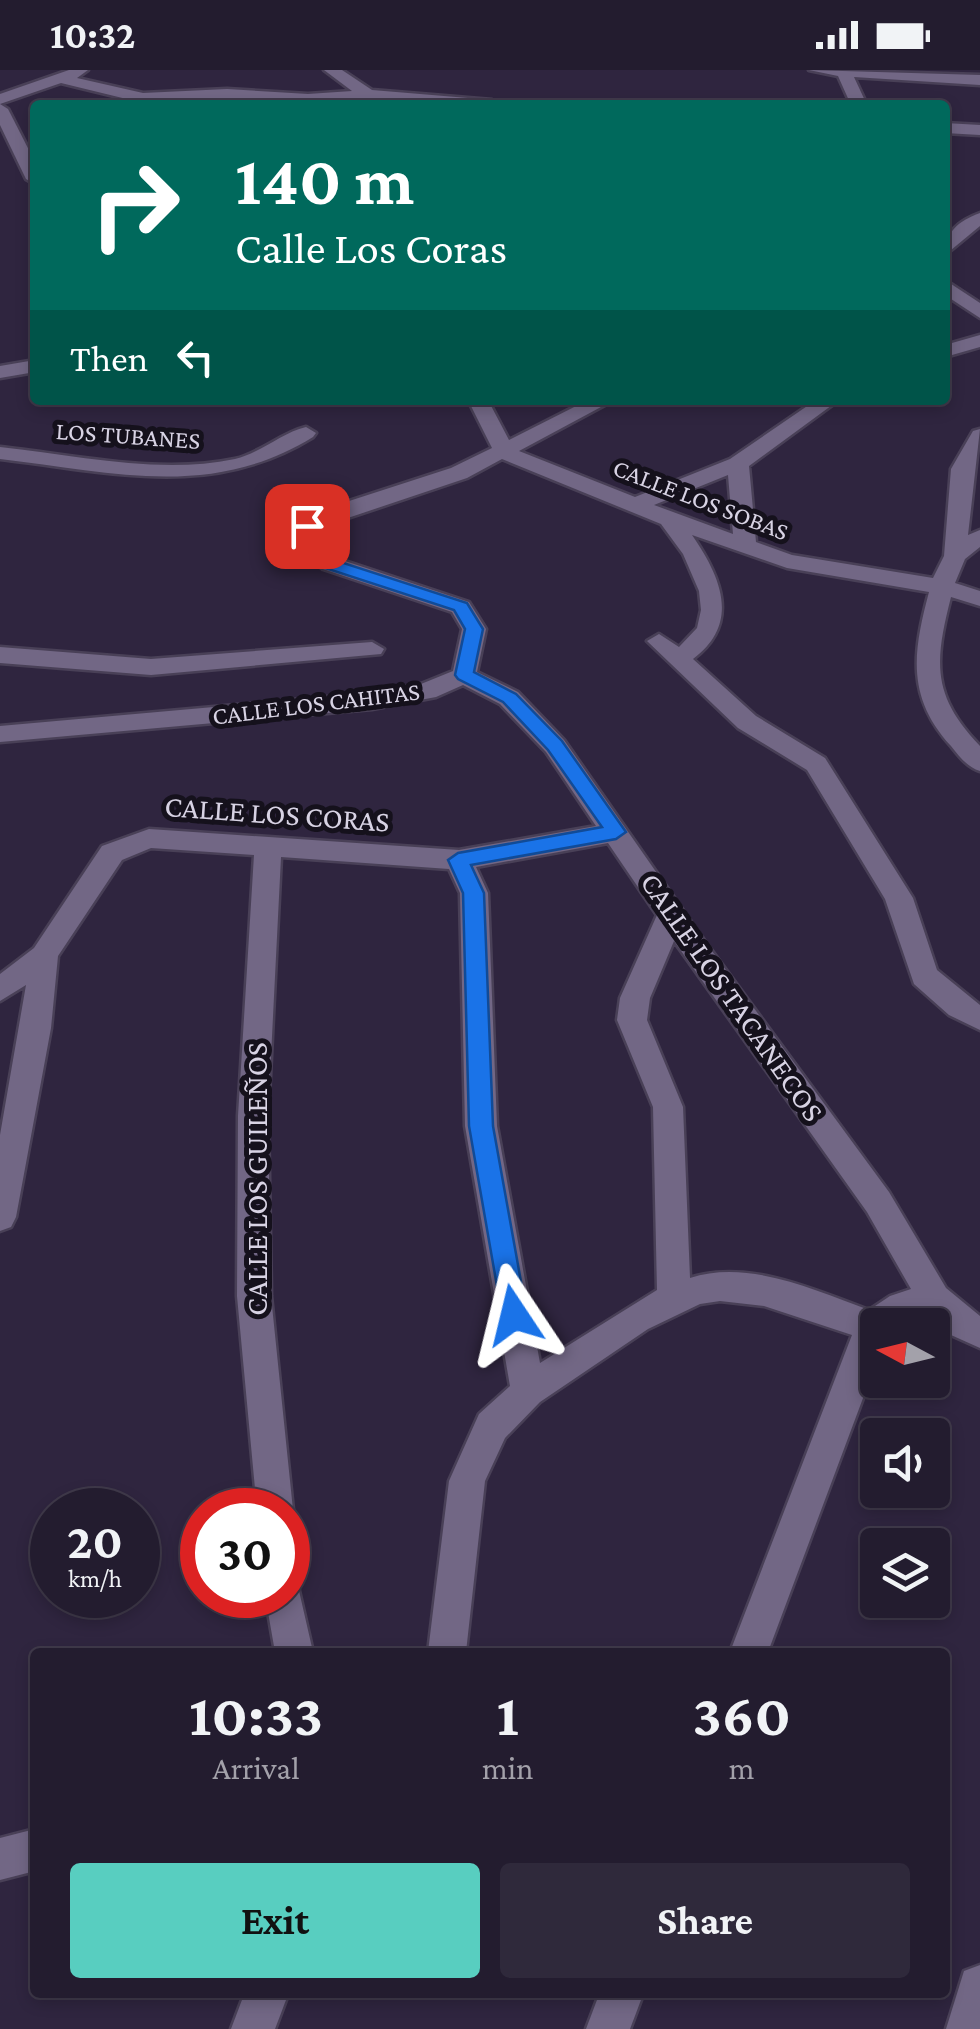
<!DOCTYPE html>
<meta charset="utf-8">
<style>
:root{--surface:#231c2f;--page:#2f293b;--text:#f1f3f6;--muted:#a3a1aa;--line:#403a4b;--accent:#58cec0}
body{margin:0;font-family:"Crimson Pro",serif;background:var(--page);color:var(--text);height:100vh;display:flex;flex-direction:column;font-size:38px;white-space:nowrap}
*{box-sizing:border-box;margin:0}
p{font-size:32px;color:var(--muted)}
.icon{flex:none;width:55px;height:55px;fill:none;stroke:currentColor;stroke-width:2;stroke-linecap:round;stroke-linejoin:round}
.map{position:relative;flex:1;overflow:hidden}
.sheet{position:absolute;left:30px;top:1578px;width:920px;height:350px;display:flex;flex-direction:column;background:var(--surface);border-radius:10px;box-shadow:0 5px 15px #0003,0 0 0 2px var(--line)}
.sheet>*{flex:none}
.guide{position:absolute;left:30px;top:30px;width:920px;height:305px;border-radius:10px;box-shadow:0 5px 15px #0003,0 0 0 2px var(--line);background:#00695c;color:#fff;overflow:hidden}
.needle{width:65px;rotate:277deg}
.controls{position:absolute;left:860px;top:1238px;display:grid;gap:20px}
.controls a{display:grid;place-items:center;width:90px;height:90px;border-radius:10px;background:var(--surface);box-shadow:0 5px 15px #0003,0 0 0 2px var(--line);font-size:50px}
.speed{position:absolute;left:30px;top:1418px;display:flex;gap:20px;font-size:50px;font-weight:700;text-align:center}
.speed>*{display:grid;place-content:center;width:130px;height:130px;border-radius:50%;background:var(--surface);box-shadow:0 5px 15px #0003,0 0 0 2px var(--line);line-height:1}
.speed small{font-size:25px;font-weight:400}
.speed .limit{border:15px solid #d22;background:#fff;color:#111}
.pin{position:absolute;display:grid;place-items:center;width:85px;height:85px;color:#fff;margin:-42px;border-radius:20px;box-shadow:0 5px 15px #0006}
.me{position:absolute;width:110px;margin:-55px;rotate:350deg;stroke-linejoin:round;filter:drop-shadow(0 0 8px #0008)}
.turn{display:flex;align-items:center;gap:35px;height:210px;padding:0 40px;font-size:45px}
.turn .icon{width:130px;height:130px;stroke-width:2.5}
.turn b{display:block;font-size:70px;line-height:85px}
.then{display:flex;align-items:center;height:95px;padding:0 40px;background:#0003;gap:20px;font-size:38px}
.eta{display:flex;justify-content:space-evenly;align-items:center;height:170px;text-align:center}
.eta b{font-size:60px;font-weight:700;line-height:70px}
.primary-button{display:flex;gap:20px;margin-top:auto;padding:20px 40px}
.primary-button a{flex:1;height:115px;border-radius:10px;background:var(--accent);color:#111;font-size:40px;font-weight:700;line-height:115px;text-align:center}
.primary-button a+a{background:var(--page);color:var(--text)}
.status{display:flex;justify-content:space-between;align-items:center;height:70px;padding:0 50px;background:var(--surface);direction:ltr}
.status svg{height:28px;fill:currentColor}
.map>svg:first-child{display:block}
</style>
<div class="status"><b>10:32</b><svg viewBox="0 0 49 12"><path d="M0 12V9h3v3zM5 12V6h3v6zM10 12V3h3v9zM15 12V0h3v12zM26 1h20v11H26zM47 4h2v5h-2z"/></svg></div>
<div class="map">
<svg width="980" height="1959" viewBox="0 0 980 1959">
<rect width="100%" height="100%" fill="#2f253f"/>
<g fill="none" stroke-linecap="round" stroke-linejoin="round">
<g stroke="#494057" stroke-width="5">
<g id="minor">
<path d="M69,0H88L77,8L143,23L227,19L308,24L352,21L324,0H342L372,20L492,30L500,35L365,29L308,34L227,29L143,33L61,13L0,34V24Z"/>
<path d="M809,0L980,5V15L854,7L867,35H851L838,6Z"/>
<path d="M0,34L8,39L35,92V114L26,109L0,55Z"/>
<path d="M945,53L980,55V65L945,63Z"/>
<path d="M980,143V156L945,185C945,162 958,151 980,143Z"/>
<path d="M945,210L980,233V248L945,225Z"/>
<path d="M980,265V277L945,287V275Z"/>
<path d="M35,290V302L0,308V296Z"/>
<path d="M468,330H488L509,370L588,330H614L519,381L635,427L730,389L816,330H839L749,396L756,472L792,485L933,508L944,486L951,399L973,361L980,359L968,465L980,460V477L965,489L955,513L980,521V536L951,527C934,593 932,626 980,676V701C967,697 959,686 951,676C906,627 913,582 929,522L787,498L692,465C721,507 741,553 693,589L756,646L825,688L913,828L937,900L980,935V960L949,945L914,914L885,829L807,700L738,658L647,571L659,564L679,577L697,558L701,540L699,521L683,484L661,454L502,389L467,408L318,458V474L339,489L469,532L486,559L477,602L518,622L564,670L698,862L889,1122L946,1218L980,1246V1278L951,1265L928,1244L902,1255H878V1288L768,1582H730L852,1265L764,1236L720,1231L700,1234L648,1259L540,1332L505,1368L485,1411L466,1582H428L449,1411L479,1344L510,1316L465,1056L460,823L449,799L281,787L268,1046L271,1226L293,1440L288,1452V1440H257L237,1226L238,1046L254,785L151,778L122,790L58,886L51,958L16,1147L11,1157L0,1161V1065L26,915L0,931V904L34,878L102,776L149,759L459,780L596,756L546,682L500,634L463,615L436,627L372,639L0,672V656L372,623L421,614L453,601L462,559L452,542L323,499L296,476V456L309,444L451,398L492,378ZM728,405L733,464L654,435ZM608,773L657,845L620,928L617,950L653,1037L657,1220L540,1293L497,1056L488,823L476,797ZM674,871L867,1142L911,1219L890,1226L869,1240C815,1220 748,1189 690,1208L683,1037L647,950L650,928Z"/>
<path d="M306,357L316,363L313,367C211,430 112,402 0,389V377C76,385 159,405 235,389C261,383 281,363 306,357Z"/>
<path d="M372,572L384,579L381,584L151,605L0,593V577L151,589Z"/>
<path d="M288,1508L297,1512L313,1582H275L265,1525H288Z"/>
<path d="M35,1759V1801L0,1810V1768Z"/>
<path d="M980,1895V1959H946L964,1901Z"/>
<path d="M245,1922H289L275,1959H231Z"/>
<path d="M600,1922H644L630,1959H586Z"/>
</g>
</g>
<use href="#minor" fill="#726785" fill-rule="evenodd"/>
</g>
<path fill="#1a73e8" stroke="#114b97" stroke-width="2.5" d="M307,451L316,456L315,474L337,491L467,533L483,559L474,602L516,624L562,671L626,762L616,769L471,795L484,823L493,1056L527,1245L524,1253L514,1256L505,1253L502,1245L469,1056L463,823L448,790L458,783L602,757L548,680L503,632L458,609L455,605L465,559L454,540L325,498L298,476L299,456Z"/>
<g text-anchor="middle" stroke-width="10" stroke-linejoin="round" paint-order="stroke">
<g font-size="25" fill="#d8d3e4" stroke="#15111c">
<text transform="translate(128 365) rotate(4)" y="9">LOS TUBANES</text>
<text transform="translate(701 429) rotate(21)" y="9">CALLE LOS SOBAS</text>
<text transform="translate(316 633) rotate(-7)" y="9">CALLE LOS CAHITAS</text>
</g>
<g font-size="30" fill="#d8d3e4" stroke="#15111c">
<text transform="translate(277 744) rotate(4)" y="10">CALLE LOS CORAS</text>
<text transform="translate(732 927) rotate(55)" y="10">CALLE LOS TACANECOS</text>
<text transform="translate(257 1109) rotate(-90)" y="10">CALLE LOS GUILEÑOS</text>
</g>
</g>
</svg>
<div class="controls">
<a><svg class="needle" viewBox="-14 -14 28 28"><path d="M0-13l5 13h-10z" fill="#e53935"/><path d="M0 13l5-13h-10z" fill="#a3a1aa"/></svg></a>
<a><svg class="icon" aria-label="sound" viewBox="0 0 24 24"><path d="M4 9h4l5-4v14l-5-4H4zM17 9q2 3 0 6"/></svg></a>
<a><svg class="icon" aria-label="layers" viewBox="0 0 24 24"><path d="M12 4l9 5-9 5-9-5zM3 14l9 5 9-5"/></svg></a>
</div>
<div class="speed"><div>20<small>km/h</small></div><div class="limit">30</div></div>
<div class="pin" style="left:307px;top:456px;background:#d93025"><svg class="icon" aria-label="arrive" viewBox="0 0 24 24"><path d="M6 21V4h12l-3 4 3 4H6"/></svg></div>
<svg class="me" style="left:514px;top:1245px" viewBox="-20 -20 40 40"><path d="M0-17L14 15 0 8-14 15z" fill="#1a73e8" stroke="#fff" stroke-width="4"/></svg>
<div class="guide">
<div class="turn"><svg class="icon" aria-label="right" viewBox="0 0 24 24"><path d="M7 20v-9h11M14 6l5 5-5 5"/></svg><div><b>140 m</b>Calle Los Coras</div></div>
<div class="then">Then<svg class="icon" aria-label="left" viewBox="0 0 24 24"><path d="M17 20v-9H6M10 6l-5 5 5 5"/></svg></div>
</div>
<section class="sheet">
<div class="eta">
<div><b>10:33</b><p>Arrival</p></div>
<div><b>1</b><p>min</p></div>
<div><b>360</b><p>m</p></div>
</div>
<div class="primary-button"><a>Exit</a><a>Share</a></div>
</section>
</div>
